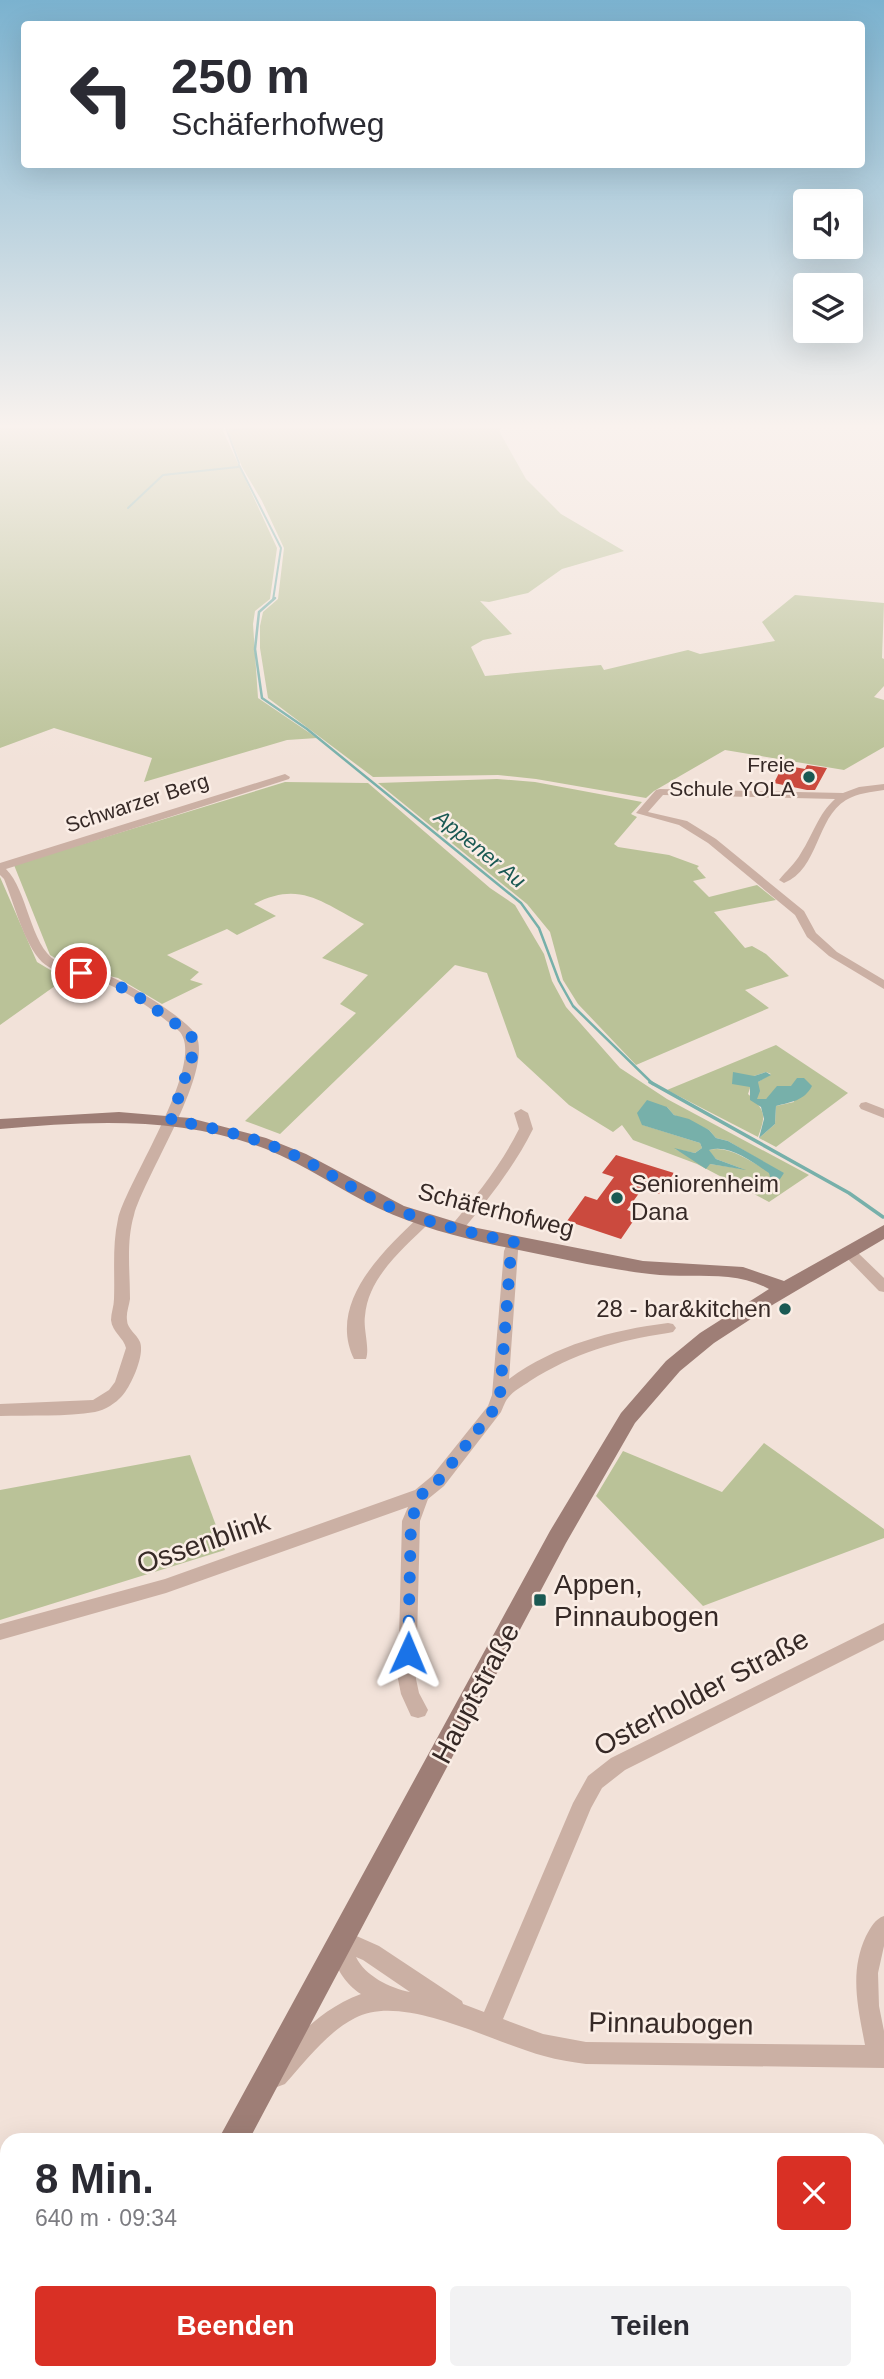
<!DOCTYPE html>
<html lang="de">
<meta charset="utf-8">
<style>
:root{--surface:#fff;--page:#f2f2f3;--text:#2b2b33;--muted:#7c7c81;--accent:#d93025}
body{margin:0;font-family:Arial,sans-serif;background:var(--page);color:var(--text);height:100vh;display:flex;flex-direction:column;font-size:26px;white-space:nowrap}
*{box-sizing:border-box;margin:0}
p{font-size:23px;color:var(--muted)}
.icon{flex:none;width:38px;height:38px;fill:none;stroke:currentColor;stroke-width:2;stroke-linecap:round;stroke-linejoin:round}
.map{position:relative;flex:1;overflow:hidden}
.details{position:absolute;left:0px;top:2133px;width:886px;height:247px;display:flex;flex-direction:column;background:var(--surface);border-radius:21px 21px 0 0;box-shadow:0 7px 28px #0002}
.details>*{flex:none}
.hud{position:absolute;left:21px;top:21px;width:844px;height:147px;border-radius:7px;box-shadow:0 7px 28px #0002;background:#fff;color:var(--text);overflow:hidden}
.tools{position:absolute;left:793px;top:189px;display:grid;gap:14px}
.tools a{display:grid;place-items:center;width:70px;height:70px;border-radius:7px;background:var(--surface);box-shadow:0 7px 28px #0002;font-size:35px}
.pin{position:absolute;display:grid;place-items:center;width:60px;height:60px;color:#fff;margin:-30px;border:4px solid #fff;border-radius:50%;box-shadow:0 2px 7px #0007}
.me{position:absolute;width:77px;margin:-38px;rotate:1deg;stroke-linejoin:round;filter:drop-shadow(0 0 5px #0008)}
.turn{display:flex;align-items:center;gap:24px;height:147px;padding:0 35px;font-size:32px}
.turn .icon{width:91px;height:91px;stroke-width:2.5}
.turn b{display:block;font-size:49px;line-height:60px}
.round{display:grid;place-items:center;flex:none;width:74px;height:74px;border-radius:7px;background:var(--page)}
.headline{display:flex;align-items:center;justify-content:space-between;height:119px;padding:0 35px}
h1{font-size:42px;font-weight:600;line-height:52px}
.action{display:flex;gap:14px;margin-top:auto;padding:14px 35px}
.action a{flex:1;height:80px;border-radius:7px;background:var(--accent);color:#fff;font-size:28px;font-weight:600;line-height:80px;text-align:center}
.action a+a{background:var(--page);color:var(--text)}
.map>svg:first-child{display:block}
</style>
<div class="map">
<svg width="884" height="2379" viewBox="0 0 884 2379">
<rect width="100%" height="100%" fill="#f2e2d9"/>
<g fill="#bac298" fill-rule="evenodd">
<path d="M0,428H224L223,431L277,548L270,599L255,611L253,624L258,698L317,738L287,740L144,782L152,758L54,728L0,748Z"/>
<path d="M229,428H502L499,431L526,479L561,514L624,551L562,569L528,593L489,602L480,601L512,634L483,640L471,647L485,676L601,665L604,670L688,650L700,654L775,641L762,622L795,595L884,603L882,658L884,659V686L874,697L884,700V747L844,770L725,750L654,791L646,798L536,779L498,775L373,777L268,698L260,648V626L263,612L278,599L284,548L262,501L242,467L228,431Z"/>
<path d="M497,779L535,782L642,802L631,814L637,817L614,844L618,847L669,855L699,866L697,868L706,878L693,881L709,897L757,885L776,900L714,912L745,948L752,946L766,954L789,976L745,990L769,1008L636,1065L578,1004L563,980L550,932L527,904L378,783Z"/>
<path d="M285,782L368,783L490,888L515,905L544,954L552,981L566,1007L620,1068L667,1099L809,1175L769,1202L697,1164L633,1140L622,1125L613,1132L569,1105L517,1057L487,973L455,965L280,1134L245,1121L356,1013L340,1004L368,975L322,958L364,924C322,903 301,880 254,904L276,916L237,935L227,929L167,955L199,972L190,980L203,984L162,1004L118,978L71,967L50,955L14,865ZM667,1107L674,1115L709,1130L716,1138L728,1141L784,1174C757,1172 736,1143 708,1150L716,1159L743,1169L710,1164L675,1149L695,1153L702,1148L700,1143L643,1125Z"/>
<path d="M0,877L37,962L52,971L69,976L0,1025Z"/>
<path d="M776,1045L848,1093L776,1147L759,1138L775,1124L776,1106L794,1102L791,1086L766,1099H756L758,1082L771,1074L766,1072L754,1076L748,1094C766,1111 766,1115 758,1137L667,1090Z"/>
<path d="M764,1443L884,1529V1538L703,1606L596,1496L623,1451L722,1492Z"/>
<path d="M190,1455L225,1550L0,1620V1490Z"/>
</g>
<g fill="#77b0aa">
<path d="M733,1072L754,1076L766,1072L771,1075L758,1082L760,1091L757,1099H766L777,1086H791L797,1078H804L812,1086C804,1101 791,1102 776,1106L775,1124L759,1138L764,1119L761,1107L750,1100V1087L732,1084Z"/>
<path d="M647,1100L667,1107L674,1115L689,1119L709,1130L716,1138L728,1141L784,1173L780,1179L771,1180L769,1173C752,1162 730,1144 709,1150L716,1159L746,1170L710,1164L706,1169L674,1148L695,1153L702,1148L700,1143L642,1125L637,1113Z"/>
</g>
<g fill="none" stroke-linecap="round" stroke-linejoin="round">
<g stroke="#77b0aa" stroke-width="2">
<path d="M226,428L239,463"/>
<path d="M232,430L253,428"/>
<path d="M239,465L281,548L273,600"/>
<path d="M128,508L163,475L238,467"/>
</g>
<path stroke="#77b0aa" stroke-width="2.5" d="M275,598L259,612L255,649L262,698L307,729L521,903L539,928L559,981L573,1006L653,1084"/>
<path stroke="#77b0aa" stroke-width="3.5" d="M650,1082L849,1193L883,1217"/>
</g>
<g fill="#cb4a3e">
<path d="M783,765L805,769L807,765L827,768L815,790H807L774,783Z"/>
<path d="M616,1155L674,1173L659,1194L642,1189L627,1210L638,1214L621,1239L567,1221L585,1196L597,1200L614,1177L602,1173Z"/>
</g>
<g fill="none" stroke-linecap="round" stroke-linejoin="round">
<g fill="#cbb0a4" fill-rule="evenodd">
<path d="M285,774L290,777L289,779L6,869C28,891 30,945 56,961C71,970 90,970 106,975C125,981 190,1020 197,1037C211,1076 146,1173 134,1215C126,1242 130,1271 130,1299C129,1306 126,1313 127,1320C127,1329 137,1334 140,1342C145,1355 131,1386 122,1396C116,1403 105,1410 95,1412C67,1417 29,1415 0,1416V1404L93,1400L109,1390L115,1382L126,1348C124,1338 112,1332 111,1320C111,1313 114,1306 114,1299C115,1272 112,1246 118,1219C127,1181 208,1061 179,1031C157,1012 130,993 103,982C84,974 58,977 42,962C24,944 14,903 4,879L0,875V863Z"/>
<path d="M884,784V790C871,792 858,793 846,800C816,818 819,869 784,883L779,880C786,871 795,864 801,853C813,835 818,814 835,799L663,795L648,812L687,821L716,839L804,911L816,933L837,952L884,980V989L829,956L807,937L795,915L708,843L679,825L636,813L656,790L660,789L843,793L859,787Z"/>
<path d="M866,1102L884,1109V1118L861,1109L859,1106L861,1103Z"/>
<path d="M521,1109L528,1113L533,1129C514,1167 488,1200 461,1232H451L449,1229L451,1226C477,1195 501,1165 519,1129L514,1113Z"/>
<path d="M424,1215L431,1220L429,1223C403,1249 368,1277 365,1316C363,1329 370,1348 366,1359H354C327,1303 383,1251 419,1217Z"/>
<path d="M514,1237L521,1242L518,1251L509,1379C555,1345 612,1330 668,1323L673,1324L676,1328L673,1332L668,1333C618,1340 572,1354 530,1381C523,1386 513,1391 508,1398C505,1401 503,1408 501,1412L444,1486L428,1499L420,1521L416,1679L419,1693L428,1710L425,1716L418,1718L411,1716L401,1694L398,1679L402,1521L408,1507L166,1593L0,1640V1624L165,1579L415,1490L432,1476L488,1406L492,1395L504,1251L509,1239Z"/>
<path d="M849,1247L854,1249L884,1278V1292L879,1291L844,1255L842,1252Z"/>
<path d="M884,1623V1640L625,1770L602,1788L591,1808L503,2019L543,2034L586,2042L865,2045C858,2008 849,1972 866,1936C871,1927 875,1919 884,1916V1946L878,1973L879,2006L884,2031V2068L586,2064C572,2062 558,2060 544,2056C495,2044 404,1992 355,2018C326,2033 306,2061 285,2084L277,2087L269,2084L266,2076L269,2068C298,2036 319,2010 361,1994C342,1982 326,1955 335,1933L343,1930L379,1946L462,2001L463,2004L484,2012L573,1803L588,1776L611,1758ZM356,1957L363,1960L410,1992C390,1988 365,1976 356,1957Z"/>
</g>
<g fill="#9e7e76" fill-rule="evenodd">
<path d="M119,1112L190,1118L266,1138L306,1154L404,1206L472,1227L643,1261L743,1267L784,1281L884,1225V1239L774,1304L714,1343L680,1371L635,1423L566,1543L249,2140H218L550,1531L621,1413L666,1361L700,1333L769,1289C734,1269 688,1279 650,1274C599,1268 549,1256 499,1246C458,1237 416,1226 378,1208C340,1190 306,1165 266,1149C180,1116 90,1121 0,1129V1119Z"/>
<path d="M111,2373H143L141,2379H109Z"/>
</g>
</g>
<linearGradient id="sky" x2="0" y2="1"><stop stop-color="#7bb2cf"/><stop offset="0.56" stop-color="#f9f2ee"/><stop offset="1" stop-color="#f9f2ee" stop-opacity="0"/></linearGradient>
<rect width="884" height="761" fill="url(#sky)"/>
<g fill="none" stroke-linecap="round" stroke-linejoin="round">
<path stroke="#1a73e8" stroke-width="12" stroke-dasharray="0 21.6" d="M81,973L129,990L191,1035L195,1048L171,1120C215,1128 260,1138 300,1158C334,1175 364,1197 400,1211C437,1225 475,1234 514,1242L511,1251L500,1395L495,1408L438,1481L421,1495L411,1521L408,1653"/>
</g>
<g fill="#1a5953" stroke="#faede5" stroke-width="2.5">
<circle cx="809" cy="777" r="7"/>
<circle cx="617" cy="1198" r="7"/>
<circle cx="785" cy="1309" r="7"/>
<rect x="533" y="1593" width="14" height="14" rx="3.5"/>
</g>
<g text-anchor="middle" stroke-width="5" stroke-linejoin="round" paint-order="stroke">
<g font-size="21" fill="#362926" stroke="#faede5" text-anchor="end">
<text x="795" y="772">Freie<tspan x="795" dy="24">Schule YOLA</tspan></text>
</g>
<g font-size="21" fill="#362926" stroke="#faede5">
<text transform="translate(137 803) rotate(-18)" y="7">Schwarzer Berg</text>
</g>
<g font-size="21" font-style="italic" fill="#1a5953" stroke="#faede5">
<text transform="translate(480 849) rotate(39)" y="7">Appener Au</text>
</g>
<g font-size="24" fill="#362926" stroke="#faede5" text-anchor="start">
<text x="631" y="1192">Seniorenheim<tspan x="631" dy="28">Dana</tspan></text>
<text x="771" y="1317" text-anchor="end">28 - bar&amp;kitchen</text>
</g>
<g font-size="24" fill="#362926" stroke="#faede5">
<text transform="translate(496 1210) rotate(14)" y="8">Schäferhofweg</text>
</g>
<g font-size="28" fill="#362926" stroke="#faede5">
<text transform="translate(203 1542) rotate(-19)" y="10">Ossenblink</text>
<text transform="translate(701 1692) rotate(-28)" y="10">Osterholder Straße</text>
<text transform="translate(475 1693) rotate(-62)" y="10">Hauptstraße</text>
<text transform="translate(671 2023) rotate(1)" y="10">Pinnaubogen</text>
</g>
<g font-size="28" fill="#362926" stroke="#faede5" text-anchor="start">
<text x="554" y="1594">Appen,<tspan x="554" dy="32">Pinnaubogen</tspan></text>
</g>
</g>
</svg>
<div class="tools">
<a><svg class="icon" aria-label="sound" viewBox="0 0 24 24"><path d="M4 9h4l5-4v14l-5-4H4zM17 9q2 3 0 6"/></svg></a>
<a><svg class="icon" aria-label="layers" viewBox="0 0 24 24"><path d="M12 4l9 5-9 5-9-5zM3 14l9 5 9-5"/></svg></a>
</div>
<div class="pin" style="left:81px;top:973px;background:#d93025"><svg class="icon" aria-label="arrive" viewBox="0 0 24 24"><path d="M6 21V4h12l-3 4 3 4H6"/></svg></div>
<svg class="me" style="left:408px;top:1653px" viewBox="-20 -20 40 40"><path d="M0-17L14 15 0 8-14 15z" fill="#1a73e8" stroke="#fff" stroke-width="4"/></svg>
<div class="hud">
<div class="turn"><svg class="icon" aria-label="left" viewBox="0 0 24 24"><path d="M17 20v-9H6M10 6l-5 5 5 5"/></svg><div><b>250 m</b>Schäferhofweg</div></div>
</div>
<section class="details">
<div class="headline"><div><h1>8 Min.</h1><p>640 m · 09:34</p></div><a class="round" style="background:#d93025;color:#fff"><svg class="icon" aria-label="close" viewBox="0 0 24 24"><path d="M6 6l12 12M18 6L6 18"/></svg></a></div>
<div class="action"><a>Beenden</a><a>Teilen</a></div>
</section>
</div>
